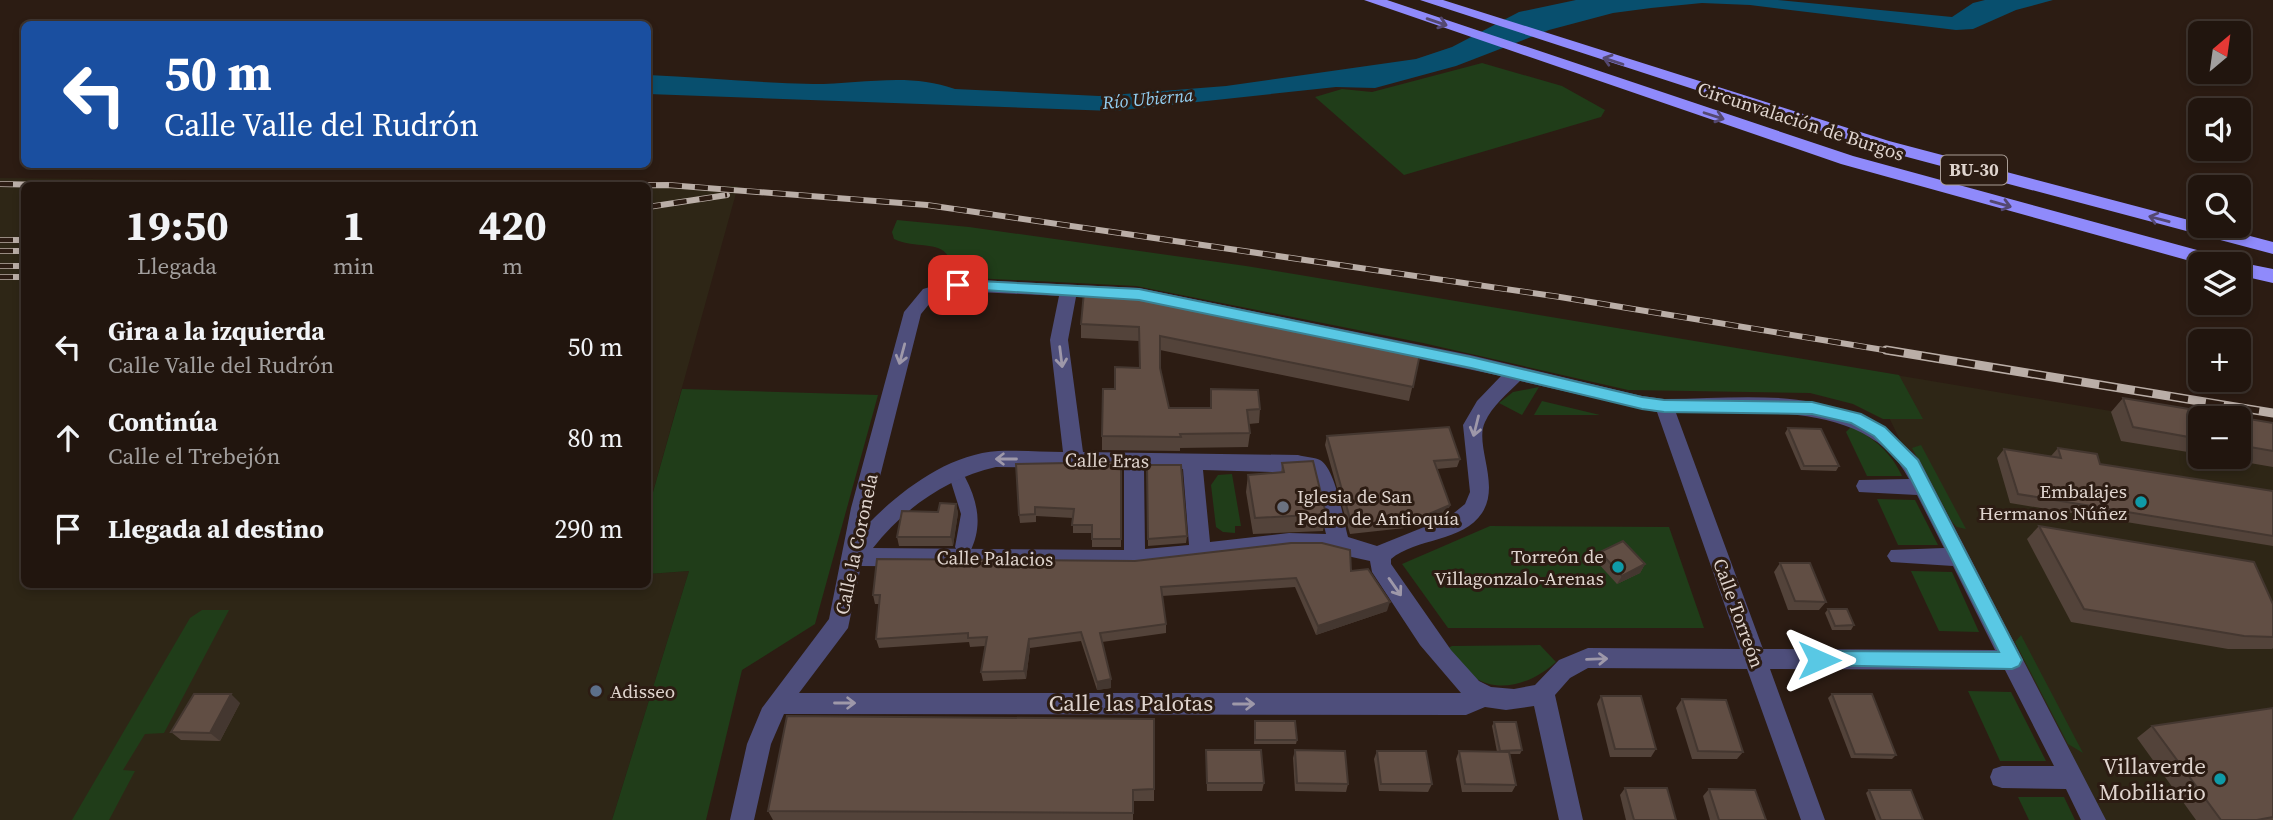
<!DOCTYPE html>
<html lang="es">
<meta charset="utf-8">
<style>
:root{--surface:#21150e;--page:#2d221c;--text:#f1f3f6;--muted:#a29f9e;--line:#3e342e}
body{margin:0;font-family:"Source Serif 4",serif;background:var(--page);color:var(--text);height:100vh;display:flex;flex-direction:column;font-size:26px;white-space:nowrap}
*{box-sizing:border-box;margin:0}
p{font-size:23px;color:var(--muted)}
.icon{flex:none;width:38px;height:38px;fill:none;stroke:currentColor;stroke-width:2;stroke-linecap:round;stroke-linejoin:round}
.map{position:relative;flex:1;overflow:hidden}
.sheet{position:absolute;left:21px;top:182px;width:630px;height:406px;display:flex;flex-direction:column;background:var(--surface);border-radius:10px;box-shadow:0 4px 10px #0003,0 0 0 2px var(--line)}
.sheet>*{flex:none}
.top-card{position:absolute;left:21px;top:21px;width:630px;height:147px;border-radius:10px;box-shadow:0 4px 10px #0003,0 0 0 2px var(--line);background:#1a4fa0;color:#fff;overflow:hidden}
.needle{width:46px;rotate:29deg}
.tools{position:absolute;left:2188px;top:21px;display:grid;gap:14px}
.tools a{display:grid;place-items:center;width:63px;height:63px;border-radius:10px;background:var(--surface);box-shadow:0 4px 10px #0003,0 0 0 2px var(--line);font-size:35px}
.pin{position:absolute;display:grid;place-items:center;width:60px;height:60px;color:#fff;margin:-30px;border-radius:14px;box-shadow:0 4px 10px #0006}
.me{position:absolute;width:77px;margin:-38px;rotate:90deg;stroke-linejoin:round;filter:drop-shadow(0 0 5px #0008)}
.turn{display:flex;align-items:center;gap:24px;height:147px;padding:0 28px;font-size:32px}
.turn .icon{width:91px;height:91px;stroke-width:2.5}
.turn b{display:block;font-size:49px;line-height:60px}
.eta{display:flex;justify-content:space-evenly;align-items:center;height:119px;text-align:center}
.eta b{font-size:42px;font-weight:700;line-height:49px}
ul{padding:0;list-style:none}
li{display:flex;align-items:center;gap:21px;height:91px;padding:0 28px}
li div{flex:1}
li b{display:block;font-size:26px}
li em{font-style:normal}
.map>svg:first-child{display:block}
</style>
<div class="map">
<svg width="2273" height="820" viewBox="0 0 2273 820">
<rect width="100%" height="100%" fill="#2c1c13"/>
<g fill="#2e2616">
<path d="M0,178L738,186L648,510V186H24V584H648V574L689,571L612,820H0Z"/>
<path d="M1866,370L2200,426V457H2238L2273,438V820H2094L1912,465Z"/>
</g>
<g fill="#203d19">
<path d="M1482,63L1562,86L1605,110L1601,117L1404,175L1315,97L1342,89L1372,92Z"/>
<path d="M897,220L969,227L1246,266L1899,375L1923,419H1883L1853,404L1810,393L1628,390L1423,343L1136,286L953,277C952,234 922,252 894,239L892,232Z"/>
<path d="M1539,387L1522,415L1499,403L1513,392Z"/>
<path d="M682,389L878,395L815,624L742,670L706,820H612L689,571L648,574V510Z"/>
<path d="M1542,401L1600,415H1534Z"/>
<path d="M1852,426C1875,440 1890,451 1902,476H1867L1846,432Z"/>
<path d="M1921,445L1966,529L1957,527L1952,522L1912,448Z"/>
<path d="M1232,474L1241,526H1235V533L1223,532L1216,527L1211,485L1218,475Z"/>
<path d="M1877,499L1915,500L1938,545H1898Z"/>
<path d="M1490,526L1669,527L1704,628H1448L1402,564Z"/>
<path d="M1911,571L1952,572L1979,632L1939,631Z"/>
<path d="M202,610H229L164,733L145,734L123,770L135,771L109,820H72L190,618Z"/>
<path d="M2021,635L2083,753L2068,744L2015,642Z"/>
<path d="M1540,645L1556,662C1534,682 1501,695 1473,677C1463,669 1453,659 1444,650L1452,646Z"/>
<path d="M1968,691L2011,692L2046,761H2000Z"/>
<path d="M2018,797H2064L2075,820H2029Z"/>
</g>
<path fill="#084f6e" d="M1576,0H1778L1952,17L1973,3L1985,0H2053L2016,10L1973,29L1956,30L1750,5L1702,3L1651,8L1613,13L1549,30L1456,66L1375,88L1336,87L1113,111L648,94V75C702,77 758,83 813,84C861,84 909,72 955,89L1099,96L1226,86L1416,59L1452,47L1519,12Z"/>
<g fill="none" stroke-linecap="round" stroke-linejoin="round">
<path fill="#4e4e7b" fill-rule="evenodd" d="M959,475L965,477C978,502 983,526 970,552L964,554L958,552L955,547L961,514L951,482L953,477Z"/>
<path fill="#4e4e7b" fill-rule="evenodd" d="M958,279L1139,288L1470,355L1642,396L1664,399C1763,398 1843,383 1919,459L2106,820H2081L2066,789L2002,788L1993,785L1990,777L1993,769L2002,766H2054L2005,670L1770,669L1825,820H1801L1747,669L1588,668L1570,678L1555,695L1583,820H1559L1534,706L1506,710L1485,707L1466,715L784,714L771,744L754,820H730L747,744L762,708L829,619L851,508L904,312L923,289ZM958,291L1059,296L1050,340L1063,452C1042,452 1020,450 998,451C949,454 901,490 868,524L921,314L935,297ZM1076,297L1139,300L1501,376L1477,401L1463,425L1470,492L1465,504L1449,517L1377,546L1348,537C1343,519 1336,469 1320,460C1314,457 1305,457 1298,455L1083,452L1068,340ZM1520,381L1657,412L1740,649L1588,648L1559,660L1535,685L1514,689L1491,687L1479,681L1451,650L1391,564V559C1416,538 1463,542 1482,513C1501,484 1474,445 1485,422C1492,406 1508,393 1520,381ZM1731,412C1793,412 1876,414 1909,479L1859,480L1856,486L1859,492L1917,495L1944,548L1891,550L1887,556L1891,562L1953,566L1995,650L1763,649L1676,413ZM996,467L1124,468V550L873,548C903,509 947,478 996,467ZM1144,469H1183L1189,545L1145,549ZM1203,470L1307,473L1312,477L1326,534L1289,533L1210,542ZM1289,550H1320L1370,561L1372,572L1420,645L1461,693H799L848,628L861,566L1135,568Z"/>
<g fill="#8f8afb" fill-rule="evenodd">
<path d="M1364,0H1387L1853,156L2230,259L2232,263L2238,262L2273,269V283L2238,275V264H2201L1841,164Z"/>
<path d="M1420,0H1443L1889,141L2200,223V226H2212L2273,242V254L1877,149Z"/>
</g>
<g stroke="#baaea7" stroke-width="6">
<g id="rail-far1">
<path d="M0,184L97,186"/>
<path d="M565,186L668,185L927,205L1560,297L1896,352"/>
<path d="M648,207L727,195"/>
<path d="M0,240H24"/>
<path d="M0,251H24"/>
<path d="M0,266H24"/>
<path d="M0,277H24"/>
</g>
</g>
<g stroke="#baaea7" stroke-width="9">
<path id="rail" d="M1886,350L2273,413"/>
</g>
<use href="#rail-far1" stroke="#2c1c13" stroke-width="4.5" stroke-dasharray="13" stroke-linecap="butt"/>
<use href="#rail" stroke="#2c1c13" stroke-width="6" stroke-dasharray="18" stroke-linecap="butt"/>
</g>
<g fill="#53433a">
<path d="M1160,303L1420,354L1409,401L1160,350V368L1169,408H1210L1211,389L1260,409L1259,423L1249,424L1250,433L1248,447L1180,448V451L1102,450V436L1115,389L1140,368L1139,341L1081,338V324Z"/>
<path d="M2123,398L2273,423V467L2215,457H2238V418H2200V454L2121,441L2111,412Z"/>
<path d="M1788,428L1839,466L1836,471L1801,470L1785,433Z"/>
<path d="M1327,436L1460,459L1457,467L1437,469L1450,505L1447,513L1414,527L1350,534L1325,445Z"/>
<path d="M2058,448L2100,464L2273,491V546L2010,503L1997,458L2004,449L2051,456Z"/>
<path d="M1121,462V547H1092V533H1073V518L1036,516V522L1020,523L1019,515Z"/>
<path d="M1282,463L1326,514L1323,531L1253,534L1246,492L1248,475L1281,473Z"/>
<path d="M1147,465L1187,536L1186,543L1148,546Z"/>
<path d="M956,504L958,513L953,546H899L897,537L938,512Z"/>
<path d="M2039,526L2273,637V648L2272,649H2228L2071,622L2027,539Z"/>
<path d="M1600,552L1645,564L1640,573L1617,584L1596,561Z"/>
<path d="M1780,563L1826,602L1819,610H1788L1774,572Z"/>
<path d="M1351,571L1387,611L1316,635L1295,587L1162,596L1166,624V633L1102,642L1111,679V688L1097,690L1081,641L1030,648L1026,679L983,681L981,672L985,646L970,647L969,642L879,648L876,639L879,604H875L873,595Z"/>
<path d="M1828,609L1854,625L1851,630H1832L1825,613Z"/>
<path d="M1832,694L1896,755L1892,759L1851,758L1828,698Z"/>
<path d="M1601,696L1656,749L1651,757H1610L1597,704Z"/>
<path d="M1682,699L1743,752L1737,759H1692L1676,708Z"/>
<path d="M240,703L220,741L181,740L171,732Z"/>
<path d="M2273,708V820H2196L2137,738L2152,726Z"/>
<path d="M1154,719V801H1133V820H773L768,811Z"/>
<path d="M1255,721L1297,740L1296,744H1254Z"/>
<path d="M1494,722L1522,750L1520,754H1510L1516,785L1512,792H1462L1456,759L1459,751L1497,752L1492,726Z"/>
<path d="M1206,750L1264,783L1262,791H1207Z"/>
<path d="M1295,750L1348,784L1346,792L1295,791L1293,758Z"/>
<path d="M1377,751L1432,784L1428,792L1379,791L1374,759Z"/>
<path d="M1625,788L1676,820H1626L1620,795Z"/>
<path d="M1709,789L1766,820H1710L1703,796Z"/>
<path d="M1869,790L1923,820H1876L1866,793Z"/>
</g>
<g fill="#443730">
<path d="M956,504L958,513L953,546L951,537Z"/>
<path d="M1450,505L1447,513L1414,527L1417,519Z"/>
<path d="M1645,564L1640,573L1617,584L1622,576Z"/>
<path d="M1390,602L1387,611L1316,635L1318,626Z"/>
<path d="M1029,639L1030,648L1026,679L1024,671Z"/>
<path d="M1111,679V688L1097,690V682Z"/>
<path d="M231,694L240,703L220,741L210,733Z"/>
</g>
<g fill="#614e44" stroke="#443730" stroke-width="2">
<path d="M1084,292L1160,297V303L1420,354L1413,387L1160,336V368L1169,408H1211V389L1258,390L1260,409L1247,410L1250,433L1180,434L1181,437L1102,436L1103,389H1115V367L1140,368L1139,327L1081,324Z"/>
<path d="M2123,398L2273,423V451L2238,445V418H2200V439L2133,427Z"/>
<path d="M1449,427L1460,459L1434,461L1450,505L1417,519L1352,526L1327,436Z"/>
<path d="M1788,428L1821,429L1839,466H1804Z"/>
<path d="M2058,448L2097,454L2100,464L2273,491V536L2018,494L2004,449L2061,458Z"/>
<path d="M1313,461L1326,514L1255,518L1248,475L1284,472L1282,463Z"/>
<path d="M1121,462V539H1092V525H1072L1074,509L1035,507V514L1019,515L1016,464Z"/>
<path d="M1147,465H1181L1187,536L1148,539Z"/>
<path d="M940,503L956,504L951,537H897L902,511L938,512Z"/>
<path d="M2039,526L2254,562L2273,604V637L2244,636L2084,609Z"/>
<path d="M1623,541L1645,564L1622,576L1600,552Z"/>
<path d="M1291,543H1322L1350,550L1351,571L1368,569L1390,602L1318,626L1296,578L1161,587L1166,624L1100,633L1111,679L1097,682L1081,632L1029,639L1024,671L981,672L987,637L968,638V633L876,639L880,595H873L877,559L1135,561Z"/>
<path d="M1780,563H1810L1826,602L1795,601Z"/>
<path d="M1828,609H1847L1854,625L1835,626Z"/>
<path d="M194,694H231L210,733L171,732Z"/>
<path d="M1832,694H1872L1896,755L1855,754Z"/>
<path d="M1601,696H1641L1656,749H1615Z"/>
<path d="M1682,699L1726,700L1743,752L1698,751Z"/>
<path d="M2273,708V817L2257,820H2221L2152,726Z"/>
<path d="M787,716L1154,719V789L1133,790V813L768,811Z"/>
<path d="M1255,721H1295L1297,740H1255Z"/>
<path d="M1494,722H1516L1522,750L1500,751Z"/>
<path d="M1206,750H1261L1264,783H1207Z"/>
<path d="M1295,750L1345,751L1348,784L1297,783Z"/>
<path d="M1377,751H1426L1432,784H1381Z"/>
<path d="M1459,751L1509,752L1516,785L1465,784Z"/>
<path d="M1625,788H1667L1676,820H1634Z"/>
<path d="M1709,789L1755,790L1766,820H1719Z"/>
<path d="M1869,790H1911L1923,820H1881Z"/>
</g>
<defs><path id="oneway-shaft" d="M-6 0H5M1.5-3L5.5 0L1.5 3" fill="none" stroke-width="1.6" stroke-linecap="round" stroke-linejoin="round" transform="scale(1.75)"/></defs>
<g stroke="#544870">
<use href="#oneway-shaft" transform="translate(1437 22) rotate(19)"/>
<use href="#oneway-shaft" transform="translate(1613 61) rotate(-162)"/>
<use href="#oneway-shaft" transform="translate(1714 116) rotate(18)"/>
<use href="#oneway-shaft" transform="translate(2001 204) rotate(16)"/>
<use href="#oneway-shaft" transform="translate(2159 219) rotate(-165)"/>
</g>
<g stroke="#9e98a9">
<use href="#oneway-shaft" transform="translate(902 354) rotate(105)"/>
<use href="#oneway-shaft" transform="translate(1061 357) rotate(83)"/>
<use href="#oneway-shaft" transform="translate(1476 426) rotate(104)"/>
<use href="#oneway-shaft" transform="translate(1006 459) rotate(180)"/>
<use href="#oneway-shaft" transform="translate(1395 587) rotate(55)"/>
<use href="#oneway-shaft" transform="translate(1597 659) rotate(-2)"/>
<use href="#oneway-shaft" transform="translate(845 703)"/>
<use href="#oneway-shaft" transform="translate(1244 704)"/>
</g>
<path fill="#59c8e4" stroke="#3a8294" stroke-width="2" d="M958,280L1139,289L1471,357L1642,397L1664,400L1812,402L1861,414L1885,427L1918,460L2022,660L2019,666L2012,669L1813,665L1810,660L1813,654L1819,651L1999,652L1906,469L1874,436L1851,423L1812,414L1664,412L1642,409L1471,368L1139,300L953,288V281Z"/>
<g fill="#0f9aa8" stroke="#2c1c13" stroke-width="2.5">
<circle cx="2141" cy="502" r="7"/>
<circle cx="1618" cy="567" r="7"/>
<circle cx="2220" cy="779" r="7"/>
</g>
<circle fill="#6b7280" stroke="#2c1c13" stroke-width="2.5" cx="1283" cy="507" r="7"/>
<circle fill="#5c6f8a" stroke="#2c1c13" stroke-width="2.5" cx="596" cy="691" r="7"/>
<g text-anchor="middle" stroke-width="6" stroke-linejoin="round" paint-order="stroke">
<g font-size="18" font-style="italic" fill="#94d0f4" stroke="#2c1c13">
<text transform="translate(1148 99) rotate(-5)" y="6">Río Ubierna</text>
</g>
<rect fill="#2c1c13" stroke="#a99d96" stroke-width="2" x="1941" y="155.5" width="66" height="29" rx="5"/>
<g font-size="18" font-weight="bold" fill="#dfd4ce">
<text x="1974" y="176">BU-30</text>
</g>
<g font-size="19" fill="#dfd4ce" stroke="#2c1c13">
<text transform="translate(1801 121) rotate(18)" y="7">Circunvalación de Burgos</text>
<text transform="translate(1107 460) rotate(1)" y="7">Calle Eras</text>
<text transform="translate(856 544) rotate(-78)" y="7">Calle la Coronela</text>
<text transform="translate(995 558) rotate(1)" y="7">Calle Palacios</text>
<text transform="translate(1739 613) rotate(70)" y="7">Calle Torreón</text>
</g>
<g font-size="19" fill="#dfd4ce" stroke="#2c1c13" text-anchor="end">
<text x="2127" y="498">Embalajes<tspan x="2127" dy="22">Hermanos Núñez</tspan></text>
<text x="1297" y="503" text-anchor="start">Iglesia de San<tspan x="1297" dy="22">Pedro de Antioquía</tspan></text>
<text x="1604" y="563">Torreón de<tspan x="1604" dy="22">Villagonzalo-Arenas</tspan></text>
<text x="610" y="698" text-anchor="start">Adisseo</text>
</g>
<g font-size="23" fill="#dfd4ce" stroke="#2c1c13">
<text x="1131" y="711">Calle las Palotas</text>
</g>
<g font-size="23" fill="#dfd4ce" stroke="#2c1c13" text-anchor="end">
<text x="2206" y="774">Villaverde<tspan x="2206" dy="26">Mobiliario</tspan></text>
</g>
</g>
</svg>
<div class="tools">
<a><svg class="needle" viewBox="-14 -14 28 28"><path d="M0-13l5 13h-10z" fill="#e53935"/><path d="M0 13l5-13h-10z" fill="#a29f9e"/></svg></a>
<a><svg class="icon" aria-label="sound" viewBox="0 0 24 24"><path d="M4 9h4l5-4v14l-5-4H4zM17 9q2 3 0 6"/></svg></a>
<a><svg class="icon" aria-label="search" viewBox="0 0 24 24"><circle cx="10" cy="10" r="6"/><path d="M15 15l6 6"/></svg></a>
<a><svg class="icon" aria-label="layers" viewBox="0 0 24 24"><path d="M12 4l9 5-9 5-9-5zM3 14l9 5 9-5"/></svg></a>
<a>+</a>
<a>−</a>
</div>
<div class="pin" style="left:958px;top:285px;background:#d93025"><svg class="icon" aria-label="arrive" viewBox="0 0 24 24"><path d="M6 21V4h12l-3 4 3 4H6"/></svg></div>
<svg class="me" style="left:1819px;top:660px" viewBox="-20 -20 40 40"><path d="M0-17L14 15 0 8-14 15z" fill="#59c8e4" stroke="#fff" stroke-width="4"/></svg>
<div class="top-card">
<div class="turn"><svg class="icon" aria-label="left" viewBox="0 0 24 24"><path d="M17 20v-9H6M10 6l-5 5 5 5"/></svg><div><b>50 m</b>Calle Valle del Rudrón</div></div>
</div>
<section class="sheet">
<div class="eta">
<div><b>19:50</b><p>Llegada</p></div>
<div><b>1</b><p>min</p></div>
<div><b>420</b><p>m</p></div>
</div>
<ul>
<li><svg class="icon" aria-label="left" viewBox="0 0 24 24"><path d="M17 20v-9H6M10 6l-5 5 5 5"/></svg><div><b>Gira a la izquierda</b><p>Calle Valle del Rudrón</p></div><em>50 m</em></li>
<li><svg class="icon" aria-label="ahead" viewBox="0 0 24 24"><path d="M12 20V5M6 11l6-6 6 6"/></svg><div><b>Continúa</b><p>Calle el Trebejón</p></div><em>80 m</em></li>
<li><svg class="icon" aria-label="arrive" viewBox="0 0 24 24"><path d="M6 21V4h12l-3 4 3 4H6"/></svg><div><b>Llegada al destino</b></div><em>290 m</em></li>
</ul>
</section>
</div>
